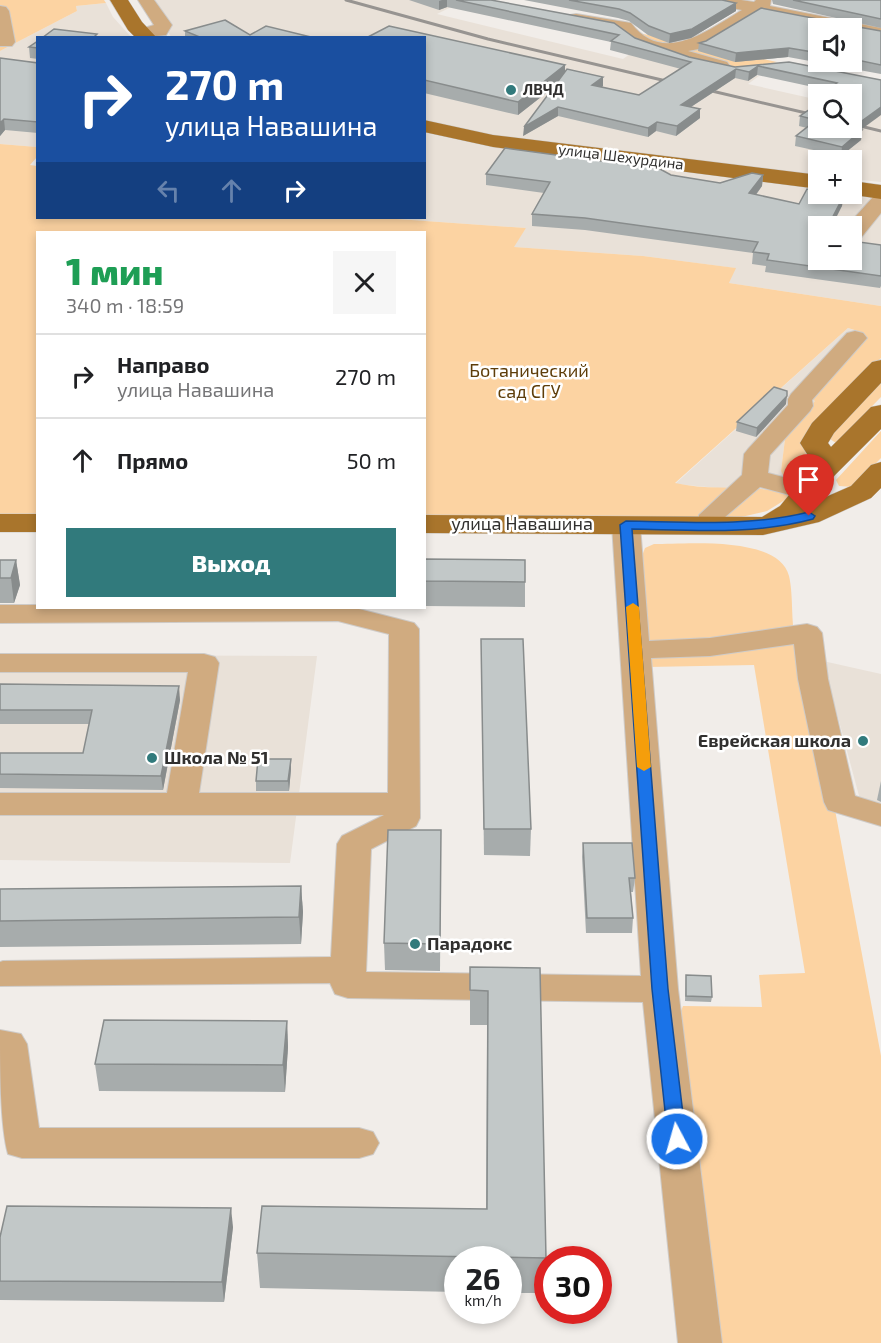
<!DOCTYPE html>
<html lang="ru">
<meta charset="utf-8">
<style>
:root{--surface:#fff;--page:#f6f6f6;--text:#202124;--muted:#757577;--line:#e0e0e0;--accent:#317a7c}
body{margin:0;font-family:"Exo 2",sans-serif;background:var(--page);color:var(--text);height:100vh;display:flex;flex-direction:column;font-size:22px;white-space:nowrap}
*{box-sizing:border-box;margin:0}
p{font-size:20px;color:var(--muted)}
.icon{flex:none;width:33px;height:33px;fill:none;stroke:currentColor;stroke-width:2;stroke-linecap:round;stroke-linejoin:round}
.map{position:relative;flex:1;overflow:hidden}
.details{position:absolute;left:36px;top:231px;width:390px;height:378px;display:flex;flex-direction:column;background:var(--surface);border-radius:0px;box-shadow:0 3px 9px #0003}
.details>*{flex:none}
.guide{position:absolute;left:36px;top:36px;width:390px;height:183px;border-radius:0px;box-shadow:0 3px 9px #0003;background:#1a4fa0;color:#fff;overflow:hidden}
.controls{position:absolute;left:808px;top:18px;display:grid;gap:12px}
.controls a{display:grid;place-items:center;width:54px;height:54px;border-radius:0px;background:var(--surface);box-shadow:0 3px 9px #0003;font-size:30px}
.speed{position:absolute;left:444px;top:1246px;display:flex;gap:12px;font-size:30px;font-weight:700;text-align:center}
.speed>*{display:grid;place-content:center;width:78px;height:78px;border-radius:50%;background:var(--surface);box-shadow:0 3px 9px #0003;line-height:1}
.speed small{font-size:15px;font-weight:400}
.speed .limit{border:9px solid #d22;background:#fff;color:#111}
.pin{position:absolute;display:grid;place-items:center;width:51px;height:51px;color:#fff;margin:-62px -26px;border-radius:50% 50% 50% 0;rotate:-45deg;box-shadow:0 0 6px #0007}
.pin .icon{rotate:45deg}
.me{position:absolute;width:66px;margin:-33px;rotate:354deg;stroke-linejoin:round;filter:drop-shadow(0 0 4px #0008)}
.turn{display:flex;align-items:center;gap:21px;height:126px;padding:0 30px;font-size:27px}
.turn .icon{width:78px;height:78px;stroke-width:2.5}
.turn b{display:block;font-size:42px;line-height:51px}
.lanes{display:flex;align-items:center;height:57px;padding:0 30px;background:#0003;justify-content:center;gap:30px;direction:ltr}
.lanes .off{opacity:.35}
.round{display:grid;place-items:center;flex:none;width:63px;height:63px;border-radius:0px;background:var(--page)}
.head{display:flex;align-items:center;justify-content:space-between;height:102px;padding:0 30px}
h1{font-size:36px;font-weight:800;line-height:45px;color:#1e9e55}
.primary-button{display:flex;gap:12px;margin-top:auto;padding:12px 30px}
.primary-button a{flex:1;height:69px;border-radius:0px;background:var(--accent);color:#fff;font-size:24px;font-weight:800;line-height:69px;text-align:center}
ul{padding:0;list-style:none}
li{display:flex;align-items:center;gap:18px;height:84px;padding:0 30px;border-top:2px solid var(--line)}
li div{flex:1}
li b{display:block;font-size:22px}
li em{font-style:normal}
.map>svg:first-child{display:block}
</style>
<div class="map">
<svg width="881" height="1343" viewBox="0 0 881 1343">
<rect width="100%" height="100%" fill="#f1ede9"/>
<g fill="#e9e1d8" fill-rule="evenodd">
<path d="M151,0H465L437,14L623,59L634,51L759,76L748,84L819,100V128H852V108L881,115V182L852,179V160H819V175L498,136L425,120L424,38L171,37Z"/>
<path d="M106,3L113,17L131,37L38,38L37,147L0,144V51L77,11L76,6Z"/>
<path d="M425,133L490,147L813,189L819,190V194H842L881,200V306L729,283L735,268L643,256L513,247L526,228L383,218H424ZM819,226H852V260H819Z"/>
<path d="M848,328L865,334L808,396L816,401L785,439L781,471L805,483L793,495L675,484Z"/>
<path d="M0,655L317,656L290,863L0,860Z"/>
<path d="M823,661L881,674V812L862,807Z"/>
</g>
<g fill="#fcd3a2">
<path d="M0,0H104L106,3L76,6L77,11L0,51Z"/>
<path d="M634,32L777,62C768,64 758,67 749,68C714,71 666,47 634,32Z"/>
<path d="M0,144L37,147V157L30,165L37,166L38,218H383L526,228L514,247L643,256L736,268L729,283L881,306V358L810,429L805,450L811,475L805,483L784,477L781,471L785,439L815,401L807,396L864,333L848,328L675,483C714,492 755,483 793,495L767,511L737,518L425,517L424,232H38L37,515H0Z"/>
<path d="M881,381V397L836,443L830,439L834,430Z"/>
<path d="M881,431V458L853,487L839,486L836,480Z"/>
<path d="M654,544C685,544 779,535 789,576C794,597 790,626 797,645C800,650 804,655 807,660L881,1056V1343H715L678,1019L683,1006L762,1007L759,975L805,973L754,665L648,667L642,556L645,548Z"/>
</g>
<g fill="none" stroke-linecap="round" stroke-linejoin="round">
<g stroke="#cecbc8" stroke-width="2">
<g id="minor">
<path d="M138,0H154L172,25L166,35L138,38L135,34L138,30L154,25Z"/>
<path d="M708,0H741L754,2L756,0H771L770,6L881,28V38L852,32V28H832L760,14L704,48L688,51L727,62L730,66L727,70C713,73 642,51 628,42C624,40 622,35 619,31L576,24L570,23L567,19L570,15L576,14L631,23C663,66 708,30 742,10L710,4Z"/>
<path d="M0,6L6,7L9,11L15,42L12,46H0Z"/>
<path d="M881,194V213L860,239L852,240V226H847L874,196Z"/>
<path d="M855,331L863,333L867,338L812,400L813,406L810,411L770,455L768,473L817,486L821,492L817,498L808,500L760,487L725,517L726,526L722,532L712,534L702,532L698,526L699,515L742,475L744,454L748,449L788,405V399L791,394L847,333Z"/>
<path d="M626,517L636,519L640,525L649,641L710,638L807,624L817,627L822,633L828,679L855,796L881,804V826L828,810L824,802L798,679L794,644L710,656L651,658L678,989L722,1343H678L643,1002L348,998L335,994L330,983L0,986V962L3,961L331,957L337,844L342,836L384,815H0V793H167L188,672H0V654H204L215,657L219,663L199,793H388L389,634L338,621L0,623V605H38V608H355L414,623L419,629L420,818L416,826L371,849L366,972L641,976L612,525L616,519Z"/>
<path d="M0,1030L21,1034L27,1044L39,1128H359L373,1132L379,1143L373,1154L359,1158H22L8,1154C0,1126 0,1064 0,1030Z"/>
</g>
</g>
<g stroke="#cecbc8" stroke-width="1">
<g id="major">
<path d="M110,0H128L142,22L157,38H136L128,30Z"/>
<path d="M424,120L493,135L819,175V189L493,147L424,132Z"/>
<path d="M852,181L881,185V199L847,194H852Z"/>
<path d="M881,360V383L834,433L828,443L831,447L871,407L881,405V429L835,475L812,503L851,486L871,465L881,462V488L871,498L819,522L763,535L424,533V515L762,517L780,506L811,468L809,457L800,443L812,423L872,362Z"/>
<rect x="0" y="514" width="38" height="18"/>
</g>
</g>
<use href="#minor" fill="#d0ab80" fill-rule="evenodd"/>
<use href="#major" fill="#a9752c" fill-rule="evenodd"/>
<g stroke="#979491" stroke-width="3">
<path d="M346,0L488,39L679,84"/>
<path d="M699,88L819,116"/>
<path d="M852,124L881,131"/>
</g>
</g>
<g fill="#a7acac" fill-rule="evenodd">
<path d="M409,0H491L635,38L689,57L735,67L789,62L881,80L861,130H862L861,140L841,156L795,146L796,136L807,128L799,126L800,116L852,94H826L827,90L757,75L748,81L735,78L691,107L700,118L676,136L656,131L648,137L558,116L523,136L554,87L518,115L424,93V38L565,65V71L603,86L602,87L639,95L681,69L610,50L611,42L447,7L439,10Z"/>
<path d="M524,0H722L736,11L691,38L669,43L648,35L629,21L618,18Z"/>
<path d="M772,0H881V28L773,4Z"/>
<path d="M761,8L833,22H851L853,26L881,31V74L788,57L735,62L698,51L699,43L706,41ZM819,28H852V62H819Z"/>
<path d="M185,31L250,35L315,38H185Z"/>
<path d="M38,41V59L30,58L29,47Z"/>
<path d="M0,58L38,63V133L5,130L0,136Z"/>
<path d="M486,174L671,175L720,183L763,175L762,186L756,195L799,204L842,206L819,226V260L881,245V286L880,288L765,272L766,266L752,264L753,253L585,230L532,226V214L544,193L486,185Z"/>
<path d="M786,404L756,437L736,431L737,422Z"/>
<path d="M424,559L525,582V607L424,606Z"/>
<path d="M0,560H16L20,585L14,603H0Z"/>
<path d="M481,639L531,829L530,856L484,855Z"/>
<path d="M0,684L180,700L163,790L0,788V753H83L89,724H0Z"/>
<path d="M291,769L289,791H256V781Z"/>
<path d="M881,781V802L877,800Z"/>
<path d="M441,830L440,971L385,970L384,943Z"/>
<path d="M583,843L635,878L633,892H631L633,918L632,933H586L582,857Z"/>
<path d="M301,886L303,912L301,944L0,947V889Z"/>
<path d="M470,967L540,968L546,1258L545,1293H508V1260H458V1292L260,1288L257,1253L486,1209L487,1025H470Z"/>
<path d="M686,975L712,997L711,1002L685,1001Z"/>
<path d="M287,1021L288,1047L285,1092L99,1091L95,1064Z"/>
<path d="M233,1227L224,1302L0,1300V1237Z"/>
</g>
<g fill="#888c8c">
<path d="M442,0H447V7L439,10V1Z"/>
<path d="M736,3V11L691,38L669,43L670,34Z"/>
<path d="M789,48L788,57L735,62L736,53Z"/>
<path d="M565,65V78L518,115V102Z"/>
<path d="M758,66L757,75L748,81L749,72Z"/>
<path d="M736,69L735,78L680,114L681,105Z"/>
<path d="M603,77V86L592,94V85Z"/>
<path d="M558,107V116L523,136L524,127Z"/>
<path d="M881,107V115L851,137L852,128Z"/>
<path d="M700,109V118L676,136L677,126Z"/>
<path d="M4,119L5,130L0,136V123Z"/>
<path d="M657,122L656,131L648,137V128Z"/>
<path d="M862,130L861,140L841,156L842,147Z"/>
<path d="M763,175L762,186L748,205L749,193Z"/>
<path d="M844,195L842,206L832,226H828Z"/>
<path d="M787,396L786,404L756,437L757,428Z"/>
<path d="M16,560L20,585L14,603L11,578Z"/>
<path d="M179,686L180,700L163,790L161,776Z"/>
<path d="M291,759V769L289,791L288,781Z"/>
<path d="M301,886L303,912L301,944L299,917Z"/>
<path d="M287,1021L288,1047L285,1092L283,1065Z"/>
<path d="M231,1208L233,1227L224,1302L222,1282Z"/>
</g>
<g fill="#c2c8c8" stroke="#888c8c" stroke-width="1.5">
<path d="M456,0H491L614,23L635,38L689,57L735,67L789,62L881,80V107L852,128L862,130L842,147L796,136L816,120L800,116L819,103V128H852V94H832L834,93L826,91L837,83L758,66L749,72L736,69L681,105L700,109L677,126L657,122L648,128L558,107L524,127L567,69L603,77L592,85L639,95L691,62L611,41L619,35Z"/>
<path d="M569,0H722L736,3L692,29L670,34L649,26L630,13L619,9Z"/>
<path d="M793,0H881V19Z"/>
<path d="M761,8L833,22H851L853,26L881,31V65L852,59V28H819V53L789,48L736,53L699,43L706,41Z"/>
<path d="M225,20L250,35L266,26L315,38H202L185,31Z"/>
<path d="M389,26L565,65L518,102L424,80V38H366Z"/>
<path d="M54,29L97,34L93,38H42Z"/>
<path d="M38,41V48L29,47Z"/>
<path d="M0,58L38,63V122L4,119L0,123Z"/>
<path d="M505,148L660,169L671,175L720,183L752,173L763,175L749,193L799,204L807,189L819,191V194L844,195L828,226H819V260H852V241L881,245V276L767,260L769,254L753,252L758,242L585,218L532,214L550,182L486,174Z"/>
<path d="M774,387L787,391V396L757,428L737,422Z"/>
<path d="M424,559L525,560V582L424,581Z"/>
<path d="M0,560H16L11,578H0Z"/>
<path d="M481,639H523L531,829H484Z"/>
<path d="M0,684L179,686L161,776L0,774V753H83L92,710H0Z"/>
<path d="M258,759H291L288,781H256Z"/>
<path d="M388,830H441L440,944L384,943Z"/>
<path d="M583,843H632L635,878H629L633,918H587Z"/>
<path d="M301,886L299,917L0,921V889Z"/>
<path d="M470,967L540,968L546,1258L257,1253L262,1206L487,1209L488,991L470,990Z"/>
<path d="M686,975L711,976L712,997L686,996Z"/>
<path d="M104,1020L287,1021L283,1065L95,1064Z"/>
<path d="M7,1206L231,1208L222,1282L0,1281V1237Z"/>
</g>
<path fill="#1a73e8" stroke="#114b97" stroke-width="1.5" d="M809,512L815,516L813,519C754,535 693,530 632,529L668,989L686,1139L683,1144L677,1146L671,1144L668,1139L652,989L620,525L626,521C688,522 749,527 809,512Z"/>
<path fill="#f59e0b" d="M633,603L639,607L651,767L644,771L637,767L626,607Z"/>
<g fill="#317a7c" stroke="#fff" stroke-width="2">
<circle cx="511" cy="90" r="6"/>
<circle cx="863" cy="741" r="6"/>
<circle cx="152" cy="758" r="6"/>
<circle cx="415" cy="944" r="6"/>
</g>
<g text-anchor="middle" stroke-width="5" stroke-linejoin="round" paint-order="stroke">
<g font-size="15" font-weight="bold" fill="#31302f" stroke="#fff" text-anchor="start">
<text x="523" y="95">ЛВЧД</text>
</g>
<g font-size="15" fill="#31302f" stroke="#fff">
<text transform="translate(621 157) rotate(7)" y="5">улица Шехурдина</text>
</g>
<g font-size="18" fill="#5e3d09" stroke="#fff">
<text x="529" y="377">Ботанический<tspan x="529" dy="21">сад СГУ</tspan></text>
</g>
<g font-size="18" fill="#31302f" stroke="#fff">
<text x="522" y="530">улица Навашина</text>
</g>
<g font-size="18" font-weight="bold" fill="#31302f" stroke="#fff" text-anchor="start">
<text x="851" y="747" text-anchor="end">Еврейская школа</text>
<text x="164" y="764">Школа № 51</text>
<text x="427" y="950">Парадокс</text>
</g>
</g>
</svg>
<div class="controls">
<a><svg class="icon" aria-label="sound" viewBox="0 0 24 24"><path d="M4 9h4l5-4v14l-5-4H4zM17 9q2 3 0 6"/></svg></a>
<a><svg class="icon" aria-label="search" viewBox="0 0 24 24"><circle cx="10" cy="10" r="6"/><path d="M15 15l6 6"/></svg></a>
<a>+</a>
<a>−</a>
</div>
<div class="speed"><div>26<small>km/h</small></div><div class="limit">30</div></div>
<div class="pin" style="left:809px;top:516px;background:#d93025"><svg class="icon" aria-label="arrive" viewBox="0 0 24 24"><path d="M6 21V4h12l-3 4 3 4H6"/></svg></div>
<svg class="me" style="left:677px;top:1139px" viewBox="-20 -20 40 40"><circle r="17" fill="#1a73e8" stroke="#fff" stroke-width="3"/><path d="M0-11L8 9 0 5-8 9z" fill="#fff"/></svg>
<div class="guide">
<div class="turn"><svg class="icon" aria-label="right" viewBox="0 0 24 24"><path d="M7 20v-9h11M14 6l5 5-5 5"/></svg><div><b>270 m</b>улица Навашина</div></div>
<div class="lanes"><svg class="icon off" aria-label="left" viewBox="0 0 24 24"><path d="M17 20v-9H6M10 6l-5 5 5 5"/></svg><svg class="icon off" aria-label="ahead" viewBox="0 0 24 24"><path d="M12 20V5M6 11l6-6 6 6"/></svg><svg class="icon" aria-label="right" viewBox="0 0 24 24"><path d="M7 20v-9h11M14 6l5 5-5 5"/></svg></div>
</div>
<section class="details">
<div class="head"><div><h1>1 мин</h1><p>340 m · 18:59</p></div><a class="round"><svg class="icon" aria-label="close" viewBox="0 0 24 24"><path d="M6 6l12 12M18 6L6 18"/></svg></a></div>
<ul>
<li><svg class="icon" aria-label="right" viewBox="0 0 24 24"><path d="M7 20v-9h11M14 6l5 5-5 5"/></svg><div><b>Направо</b><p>улица Навашина</p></div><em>270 m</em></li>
<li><svg class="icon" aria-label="ahead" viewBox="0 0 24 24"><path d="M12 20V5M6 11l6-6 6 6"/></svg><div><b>Прямо</b></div><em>50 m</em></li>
</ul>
<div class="primary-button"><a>Выход</a></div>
</section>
</div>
